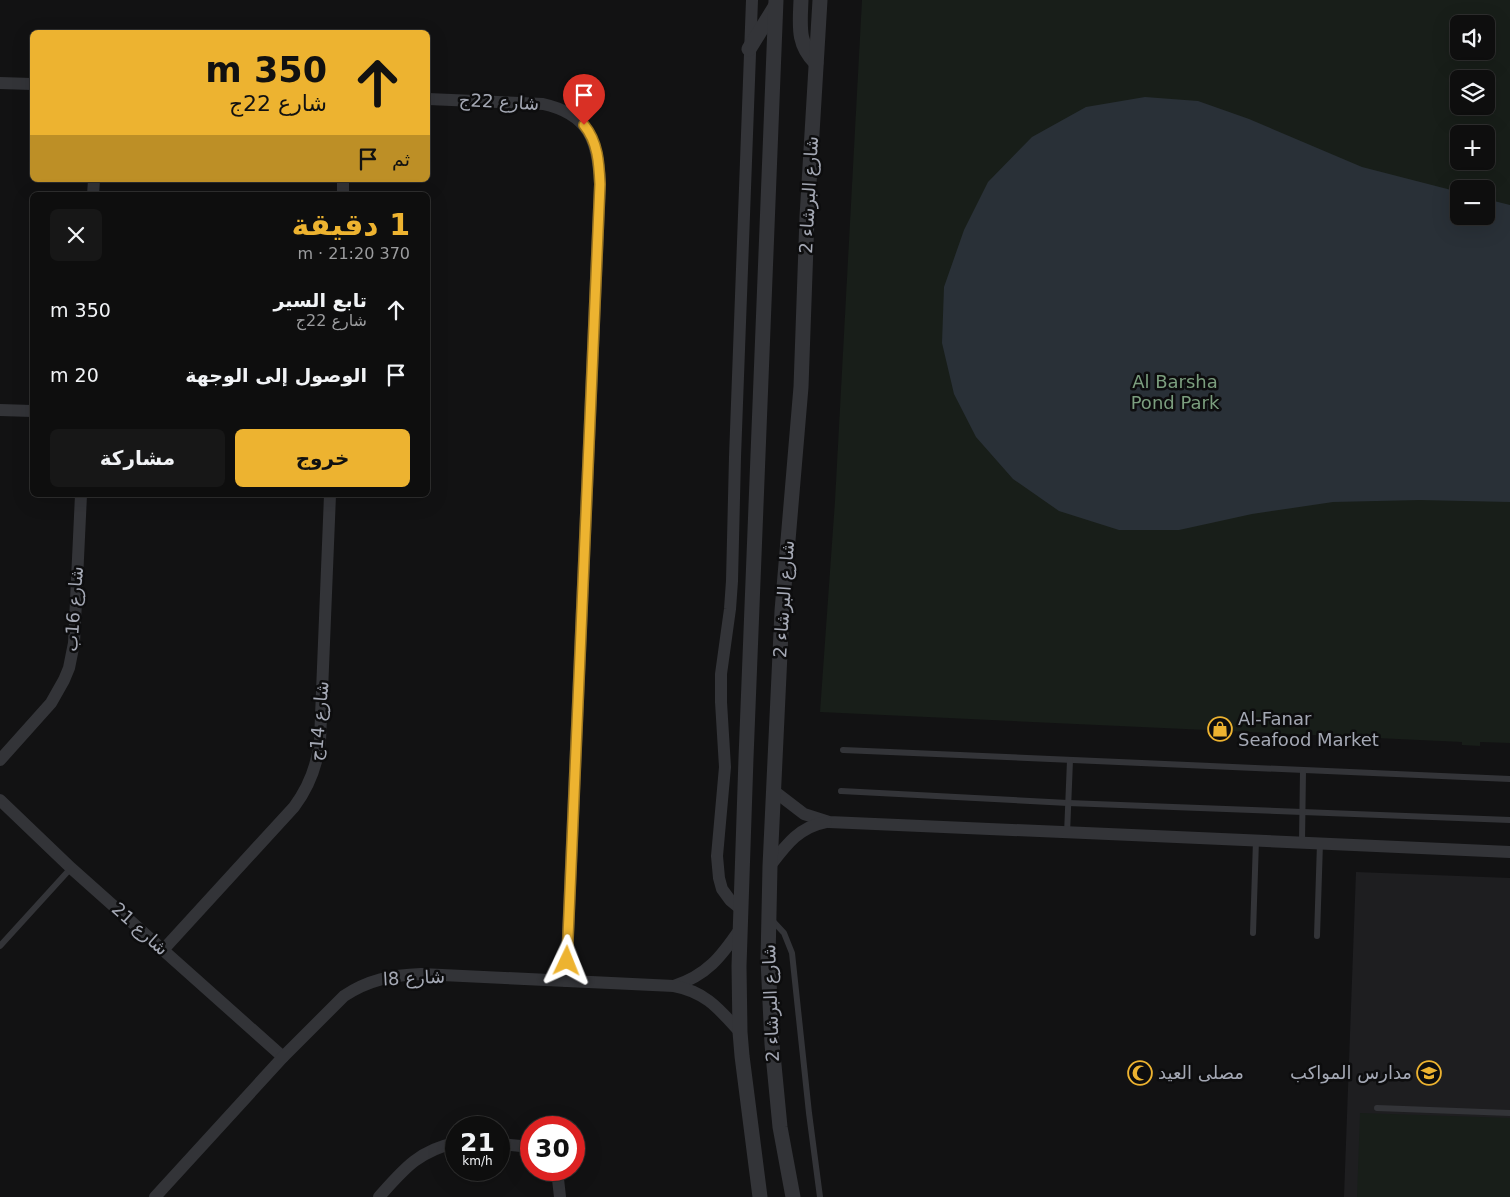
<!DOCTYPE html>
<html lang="ar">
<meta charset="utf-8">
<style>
:root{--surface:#0e0e0e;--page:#171717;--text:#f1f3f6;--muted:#9b9c9e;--line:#2e2e2e;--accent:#edb330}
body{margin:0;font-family:"DejaVu Sans",Cairo,sans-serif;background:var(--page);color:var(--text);direction:rtl;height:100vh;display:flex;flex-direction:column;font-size:19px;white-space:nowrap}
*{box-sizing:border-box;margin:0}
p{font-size:16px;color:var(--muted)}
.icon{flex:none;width:28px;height:28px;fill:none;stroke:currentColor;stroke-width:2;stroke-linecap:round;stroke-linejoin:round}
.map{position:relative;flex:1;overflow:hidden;direction:ltr}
.side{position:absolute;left:30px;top:192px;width:400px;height:305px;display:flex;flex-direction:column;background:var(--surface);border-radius:8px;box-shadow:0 5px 20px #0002,0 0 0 1px var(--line);direction:rtl}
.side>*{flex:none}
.top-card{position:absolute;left:30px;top:30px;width:400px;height:152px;border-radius:8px;box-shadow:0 5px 20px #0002,0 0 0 1px var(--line);direction:rtl;background:#edb330;color:#111;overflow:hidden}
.buttons{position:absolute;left:1450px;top:15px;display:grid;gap:10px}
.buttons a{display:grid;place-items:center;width:45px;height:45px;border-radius:8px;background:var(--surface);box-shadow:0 5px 20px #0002,0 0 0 1px var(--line);font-size:25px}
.speed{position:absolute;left:445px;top:1116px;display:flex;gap:10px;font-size:25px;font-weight:700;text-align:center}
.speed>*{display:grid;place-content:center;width:65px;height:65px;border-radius:50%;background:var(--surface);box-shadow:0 5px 20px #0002,0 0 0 1px var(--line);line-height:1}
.speed small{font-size:12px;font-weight:400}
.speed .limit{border:8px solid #d22;background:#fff;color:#111}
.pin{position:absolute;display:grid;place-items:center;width:42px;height:42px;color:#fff;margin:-51px -21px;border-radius:50% 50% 50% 0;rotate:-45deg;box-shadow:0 0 5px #0007}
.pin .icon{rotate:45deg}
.me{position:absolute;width:55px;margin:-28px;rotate:2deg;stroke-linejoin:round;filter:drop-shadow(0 0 4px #0008)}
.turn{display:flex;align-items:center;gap:18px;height:105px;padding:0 20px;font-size:22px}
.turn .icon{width:65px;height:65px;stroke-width:2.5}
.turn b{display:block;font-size:35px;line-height:42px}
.then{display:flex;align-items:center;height:48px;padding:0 20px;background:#0003;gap:10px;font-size:19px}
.round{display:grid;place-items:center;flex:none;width:52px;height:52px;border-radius:8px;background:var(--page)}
.headline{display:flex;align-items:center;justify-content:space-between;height:85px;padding:0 20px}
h1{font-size:30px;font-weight:700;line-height:38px;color:var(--accent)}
.primary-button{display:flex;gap:10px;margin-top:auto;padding:10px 20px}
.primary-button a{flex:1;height:58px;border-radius:8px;background:var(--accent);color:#111;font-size:20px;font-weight:700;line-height:58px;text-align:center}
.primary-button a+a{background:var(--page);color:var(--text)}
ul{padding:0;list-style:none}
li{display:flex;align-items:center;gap:15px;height:65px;padding:0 20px}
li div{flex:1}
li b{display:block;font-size:19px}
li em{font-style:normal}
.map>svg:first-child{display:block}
</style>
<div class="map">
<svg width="1510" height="1197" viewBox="0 0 1510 1197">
<rect width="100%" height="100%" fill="#121213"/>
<path fill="#1e1e20" d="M1356,872L1510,878V1197H1344Z"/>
<g fill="#181e19" fill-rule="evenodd">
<path d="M862,0H1510V743L1480,742V746L1462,745V742L820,712L835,501ZM1459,24H1486V51H1459ZM1459,79H1486V106H1459ZM1459,134H1486V161H1459ZM1459,189H1486V216H1459Z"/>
<path d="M1360,1113L1510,1118V1197H1357Z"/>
</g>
<path fill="#293037" d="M1145,97L1198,101L1249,119L1362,167L1459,192V216H1486V199L1510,205V502L1420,500L1333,502L1252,514L1179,530H1119L1059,511L1013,479L976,437L954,394L942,343L944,287L964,230L988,182L1032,137L1086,107Z"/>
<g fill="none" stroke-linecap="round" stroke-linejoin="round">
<g stroke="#333438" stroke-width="6">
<path d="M843,750L1510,779"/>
<path d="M841,791L1068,803L1510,820"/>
<path d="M1067,834L1070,760"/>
<path d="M1302,841L1303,771"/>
<path d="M771,919L784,933L792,953L809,1113L820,1197"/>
<path d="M1253,933L1256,840"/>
<path d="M1317,936L1320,843"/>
<path d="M0,946L71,868"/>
<path d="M1377,1108L1510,1113"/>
</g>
<g stroke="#333438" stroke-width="12">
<path d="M0,83L32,84"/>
<path d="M428,99L543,104C589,114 598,141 600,184L566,981"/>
<path d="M93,195L94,180"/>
<path d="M343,195V180"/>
<path d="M0,410L32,411"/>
<path d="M0,760L51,703L64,680L69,668L74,643L81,495"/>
<path d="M774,791L804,814L829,822C1056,833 1283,840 1510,852"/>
<path d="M0,800L71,868L283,1057"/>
<path d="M770,866C786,845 799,827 826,822"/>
<path d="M741,909L730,900L722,889L719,878L717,856L725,767L721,702V674L730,609L732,581L735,457L752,0"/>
<path d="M163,950L294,807C309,787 317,766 320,741L330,495"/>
<path d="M674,986C707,975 721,957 740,929"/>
<path d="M499,1144L531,1147"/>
<path d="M557,1170L560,1197"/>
<path d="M155,1197L283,1057L344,996C368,980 392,975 421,974L674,986C706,992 719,1009 740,1032"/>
<path d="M379,1197C403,1170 419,1150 456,1143"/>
</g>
<g stroke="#333438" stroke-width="15">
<path d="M801,0C800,26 797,44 816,63"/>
<path d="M749,49L775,7"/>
<path d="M760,1197L742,1056L740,1032L739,966L746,758L776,0"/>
<path d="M793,1197L780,1127L772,1044L768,960L770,866L782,611L801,387L807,217L820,0"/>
</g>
</g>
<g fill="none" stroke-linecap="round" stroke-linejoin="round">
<g stroke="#9a741f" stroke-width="12">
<path id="route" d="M567,961L600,184C599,163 598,142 584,125"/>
</g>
<use href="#route" stroke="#edb330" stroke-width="9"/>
</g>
<defs>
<g id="shop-ring" transform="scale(1.25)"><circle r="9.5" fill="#0d0d0e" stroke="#edb330" stroke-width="1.5"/><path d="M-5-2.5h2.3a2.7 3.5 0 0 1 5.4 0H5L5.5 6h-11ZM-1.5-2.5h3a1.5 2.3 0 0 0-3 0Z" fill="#edb330"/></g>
<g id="mosque-ring" transform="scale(1.25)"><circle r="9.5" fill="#0d0d0e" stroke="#edb330" stroke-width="1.5"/><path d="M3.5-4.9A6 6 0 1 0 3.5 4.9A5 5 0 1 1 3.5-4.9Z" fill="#edb330"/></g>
<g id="school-ring" transform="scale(1.25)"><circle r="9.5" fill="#0d0d0e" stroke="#edb330" stroke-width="1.5"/><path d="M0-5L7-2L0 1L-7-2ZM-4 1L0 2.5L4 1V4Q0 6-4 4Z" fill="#edb330"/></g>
</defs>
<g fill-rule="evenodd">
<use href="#shop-ring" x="1220" y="729"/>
<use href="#mosque-ring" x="1140" y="1073"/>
<use href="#school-ring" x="1429" y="1073"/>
</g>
<g text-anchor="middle" stroke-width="5" stroke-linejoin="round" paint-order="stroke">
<g font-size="18" fill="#a4a8b4" stroke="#0d0d0e">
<text transform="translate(499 102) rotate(3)" y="6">شارع 22ج</text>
<text transform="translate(809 195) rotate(-87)" y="6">شارع البرشاء 2</text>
<text transform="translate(784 599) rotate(-86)" y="6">شارع البرشاء 2</text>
<text transform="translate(74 609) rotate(-86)" y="6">شارع 16ب</text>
<text transform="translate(319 721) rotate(-85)" y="6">شارع 14ج</text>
<text transform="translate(140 929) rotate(42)" y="6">شارع 21</text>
<text transform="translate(414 978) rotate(-3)" y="6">شارع 8ا</text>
<text transform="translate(771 1003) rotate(-92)" y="6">شارع البرشاء 2</text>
</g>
<g font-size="18" fill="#7b9e7e" stroke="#0d0d0e">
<text x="1175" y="388">Al Barsha<tspan x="1175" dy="21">Pond Park</tspan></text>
</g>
<g font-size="18" fill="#a4a8b4" stroke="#0d0d0e" text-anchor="start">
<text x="1238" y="725">Al-Fanar<tspan x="1238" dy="21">Seafood Market</tspan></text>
<text x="1158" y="1079">مصلى العيد</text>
<text x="1412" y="1079" text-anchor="end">مدارس المواكب</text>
</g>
</g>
</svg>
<div class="buttons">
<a><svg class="icon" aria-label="sound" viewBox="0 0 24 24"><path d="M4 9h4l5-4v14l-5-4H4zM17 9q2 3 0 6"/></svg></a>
<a><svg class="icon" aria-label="layers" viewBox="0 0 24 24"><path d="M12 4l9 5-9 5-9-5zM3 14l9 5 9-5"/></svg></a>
<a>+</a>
<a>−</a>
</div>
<div class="speed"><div>21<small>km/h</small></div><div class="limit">30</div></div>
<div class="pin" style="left:584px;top:125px;background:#d93025"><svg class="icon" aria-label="arrive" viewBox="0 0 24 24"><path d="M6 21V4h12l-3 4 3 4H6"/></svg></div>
<svg class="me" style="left:567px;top:961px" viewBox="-20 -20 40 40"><path d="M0-17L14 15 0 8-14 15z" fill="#edb330" stroke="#fff" stroke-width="4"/></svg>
<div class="top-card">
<div class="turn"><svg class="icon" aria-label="ahead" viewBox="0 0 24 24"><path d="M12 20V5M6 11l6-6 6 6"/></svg><div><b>350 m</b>شارع 22ج</div></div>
<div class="then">ثم<svg class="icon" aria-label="arrive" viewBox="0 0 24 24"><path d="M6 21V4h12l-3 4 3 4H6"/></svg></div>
</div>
<section class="side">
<div class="headline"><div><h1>1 دقيقة</h1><p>370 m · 21:20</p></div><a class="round"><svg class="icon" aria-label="close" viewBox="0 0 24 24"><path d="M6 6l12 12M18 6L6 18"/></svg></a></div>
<ul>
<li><svg class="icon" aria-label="ahead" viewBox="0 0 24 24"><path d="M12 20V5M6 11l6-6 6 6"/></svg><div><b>تابع السير</b><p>شارع 22ج</p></div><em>350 m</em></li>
<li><svg class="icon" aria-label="arrive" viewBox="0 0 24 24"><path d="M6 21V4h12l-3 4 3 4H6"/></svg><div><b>الوصول إلى الوجهة</b></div><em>20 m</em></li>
</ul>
<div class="primary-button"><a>خروج</a><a>مشاركة</a></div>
</section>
</div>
